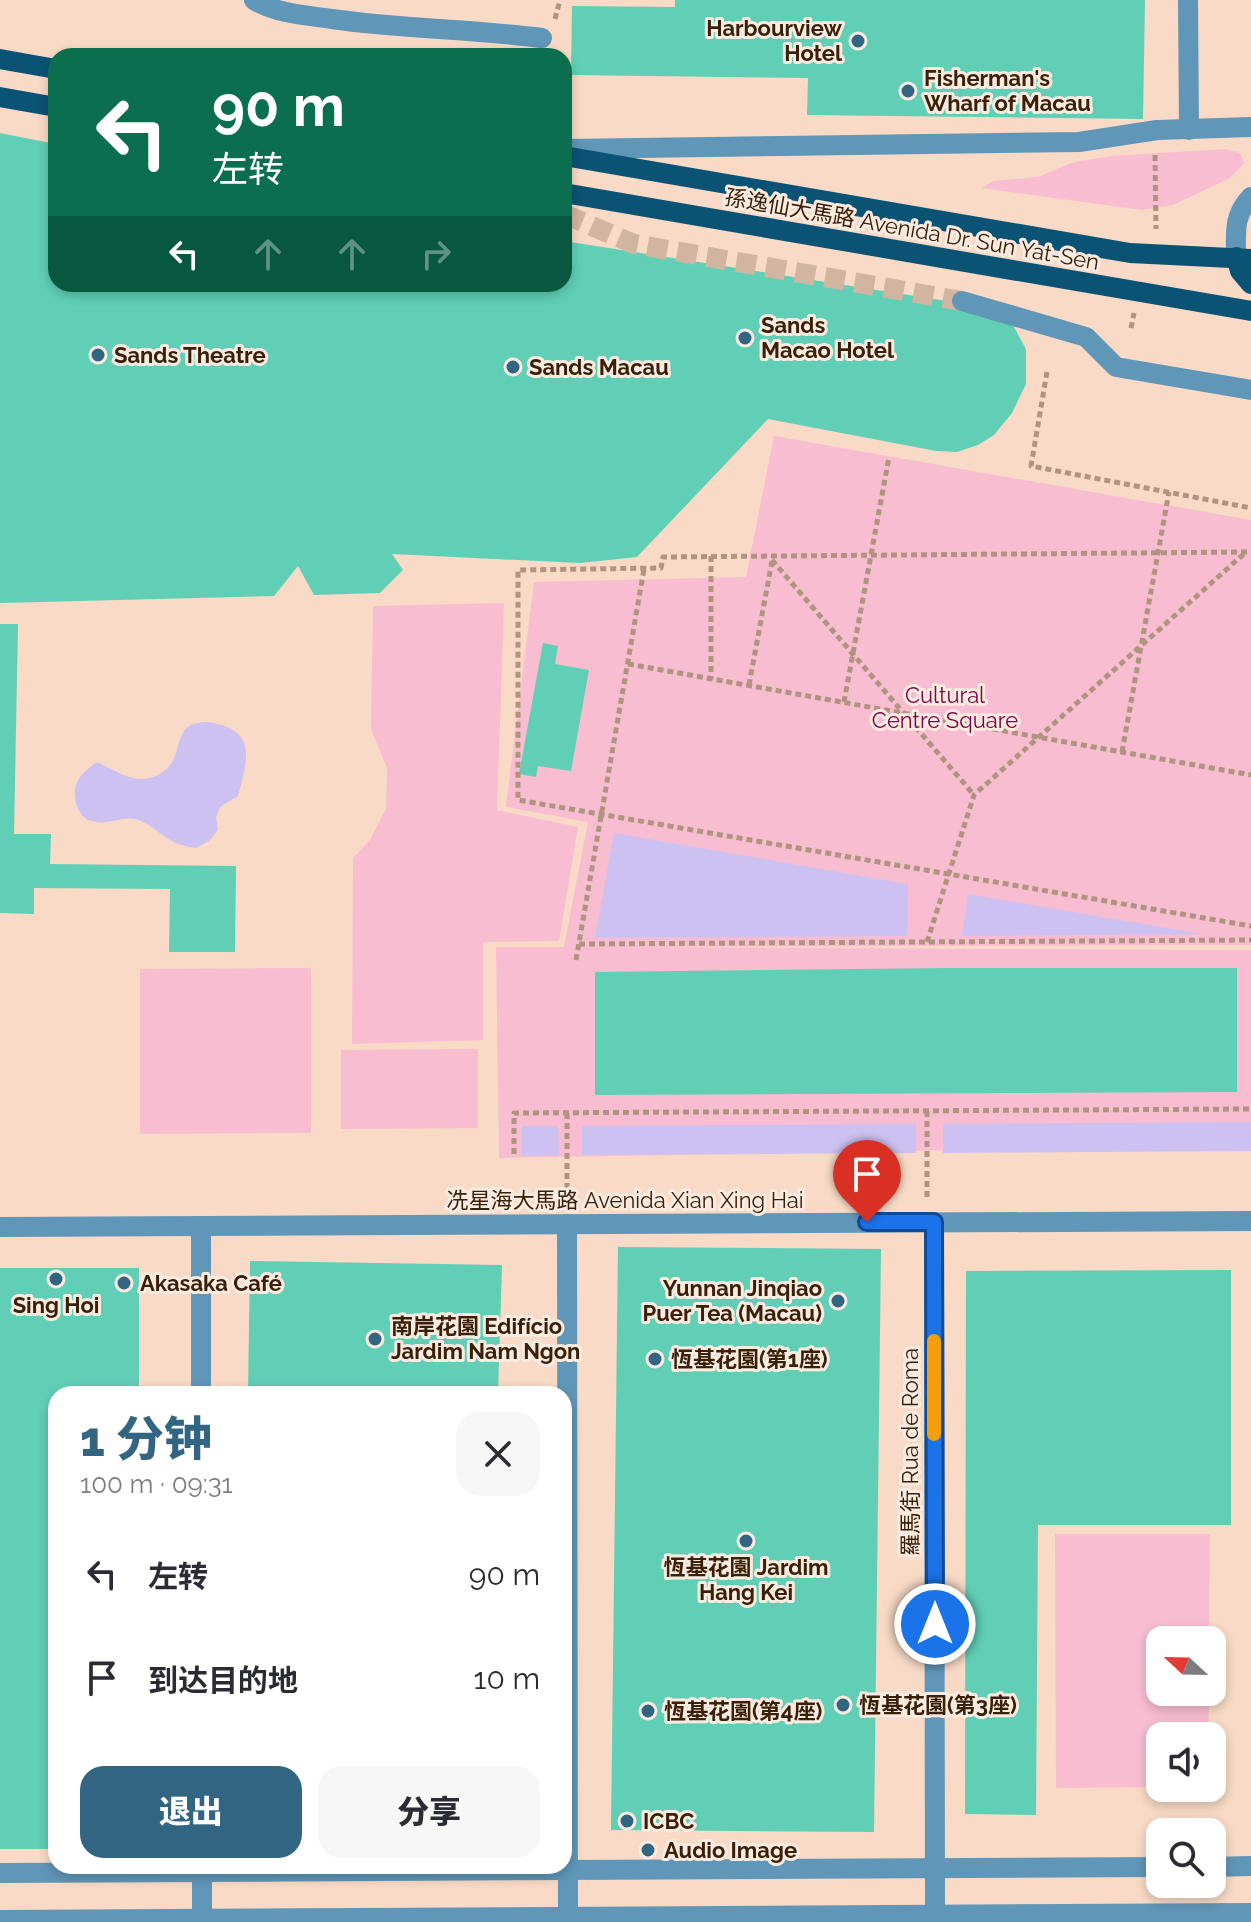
<!DOCTYPE html>
<html lang="zh">
<meta charset="utf-8">
<style>
:root{--surface:#fff;--page:#f7f7f7;--text:#2b2b33;--muted:#7c7c81;--accent:#326582}
body{margin:0;font-family:Raleway,"Noto Sans SC",sans-serif;background:var(--page);color:var(--text);height:100vh;display:flex;flex-direction:column;font-size:30px;white-space:nowrap}
*{box-sizing:border-box;margin:0}
p{font-size:26px;color:var(--muted)}
.icon{flex:none;width:44px;height:44px;fill:none;stroke:currentColor;stroke-width:2;stroke-linecap:round;stroke-linejoin:round}
.map{position:relative;flex:1;overflow:hidden}
.details{position:absolute;left:48px;top:1386px;width:524px;height:488px;display:flex;flex-direction:column;background:var(--surface);border-radius:24px;box-shadow:0 4px 12px #0003}
.details>*{flex:none}
.guide{position:absolute;left:48px;top:48px;width:524px;height:244px;border-radius:24px;box-shadow:0 4px 12px #0003;background:#0b6e4f;color:#fff;overflow:hidden}
.needle{width:52px;rotate:292deg}
.tools{position:absolute;left:1146px;top:1626px;display:grid;gap:16px}
.tools a{display:grid;place-items:center;width:80px;height:80px;border-radius:16px;background:var(--surface);box-shadow:0 4px 12px #0003;font-size:40px}
.pin{position:absolute;display:grid;place-items:center;width:68px;height:68px;color:#fff;margin:-82px -34px;border-radius:50% 50% 50% 0;rotate:-45deg;box-shadow:0 0 8px #0007}
.pin .icon{rotate:45deg}
.me{position:absolute;width:88px;margin:-44px;rotate:0deg;stroke-linejoin:round;filter:drop-shadow(0 0 6px #0008)}
.turn{display:flex;align-items:center;gap:28px;height:168px;padding:0 32px;font-size:36px}
.turn .icon{width:104px;height:104px;stroke-width:2.5}
.turn b{display:block;font-size:56px;line-height:68px}
.lanes{display:flex;align-items:center;height:76px;padding:0 32px;background:#0003;justify-content:center;gap:40px;direction:ltr}
.lanes .off{opacity:.35}
.round{display:grid;place-items:center;flex:none;width:84px;height:84px;border-radius:24px;background:var(--page)}
.head{display:flex;align-items:center;justify-content:space-between;height:136px;padding:0 32px}
h1{font-size:48px;font-weight:800;line-height:60px;color:var(--accent)}
.action{display:flex;gap:16px;margin-top:auto;padding:16px 32px}
.action a{flex:1;height:92px;border-radius:24px;background:var(--accent);color:#fff;font-size:32px;font-weight:800;line-height:92px;text-align:center}
.action a+a{background:var(--page);color:var(--text)}
ul{padding:0;list-style:none}
li{display:flex;align-items:center;gap:24px;height:104px;padding:0 32px}
li div{flex:1}
li b{display:block;font-size:30px}
li em{font-style:normal}
.map>svg:first-child{display:block}
</style>
<div class="map">
<svg width="1251" height="1922" viewBox="0 0 1251 1922">
<rect width="100%" height="100%" fill="#f8dac6"/>
<g fill="#f8bdd1">
<path d="M1226,149L1240,153L1244,163L1230,178L1173,205L1142,210L982,188L993,181L1038,177L1074,162L1112,156Z"/>
<path d="M774,436L1251,520V945L600,947L1251,950V1145L499,1158L496,947H564L588,822L506,807L534,582L746,577Z"/>
<path d="M504,603L497,810L578,827L559,941L483,942V1040L352,1044L353,858L370,840L386,809L387,768L371,729L373,606Z"/>
<path d="M311,968V1133L140,1134V969Z"/>
<path d="M478,1049V1128L341,1129V1050Z"/>
<path d="M1055,1534H1210L1209,1640H1160V1692H1209L1208,1736H1160V1787L1056,1788Z"/>
</g>
<g fill="#cdc1f1">
<path d="M207,722C258,729 248,758 238,796L220,807L216,818L218,830L209,841L196,848C190,847 184,846 178,844C163,838 151,823 135,819C121,816 106,826 92,821C78,818 72,798 76,785C79,775 89,768 97,762C109,767 120,775 133,778C150,782 169,773 175,756C178,749 179,738 184,731C189,724 198,722 207,722Z"/>
<path d="M614,833L908,884L907,936L595,938Z"/>
<path d="M968,894L1202,934L962,936Z"/>
<path d="M1251,1122V1151L943,1153V1124Z"/>
<path d="M916,1124V1153L582,1155V1126Z"/>
<path d="M522,1126H558L559,1155L522,1156Z"/>
</g>
<g fill="#60cfb6">
<path d="M675,0H1145L1143,119L807,115L808,78L571,75L572,6L675,7Z"/>
<path d="M0,133L56,144V284H564V241L972,305L992,312L1014,327L1026,349V384L1012,413L994,435L978,445L957,452L936,451L768,419L637,557L580,563L392,554L403,570L380,593L314,595L298,566L274,596L0,603Z"/>
<path d="M0,624H18L14,834H51L50,864L236,866L235,952H169L170,889L34,888V914L0,913Z"/>
<path d="M543,643L558,646L555,664L589,670L571,771L538,766L536,777L519,774Z"/>
<path d="M951,968H1237V1092L595,1095V972Z"/>
<path d="M618,1247L881,1249L874,1832L611,1830Z"/>
<path d="M250,1261L502,1265L498,1394H248Z"/>
<path d="M0,1268H139V1394H56V1849H0Z"/>
<path d="M1231,1270V1525H1038L1036,1815L965,1814L966,1271Z"/>
</g>
<g fill="none" stroke-linecap="round" stroke-linejoin="round">
<path stroke="#d2b5a0" stroke-width="20" stroke-dasharray="20 10" stroke-linecap="butt" d="M564,214L634,244L962,301"/>
<g stroke="#b1947f" stroke-width="5" stroke-dasharray="6 4" stroke-linecap="butt">
<path d="M555,19L560,0"/>
<path d="M1155,155L1156,229"/>
<path d="M1131,328L1134,313"/>
<path d="M1047,372L1031,466L1251,508"/>
<path d="M1247,552L663,557L661,568L518,570V800L1251,926"/>
<path d="M711,556V679"/>
<path d="M772,560L974,795"/>
<path d="M628,664L1251,775"/>
<path d="M749,685L772,561"/>
<path d="M844,702L889,457"/>
<path d="M1122,752L1169,492"/>
<path d="M927,942L974,795L1246,552"/>
<path d="M579,944L1251,940"/>
<path d="M576,960L644,569"/>
<path d="M927,1111V1197"/>
<path d="M514,1154V1113L1251,1109"/>
<path d="M567,1199V1113"/>
</g>
<g stroke="#6096b7" stroke-width="20">
<path d="M254,0C278,14 304,15 332,19C401,29 472,29 542,38"/>
<path d="M1188,0L1189,130"/>
<path d="M564,149L1079,142L1157,130L1251,127"/>
<path d="M1236,257C1236,232 1233,216 1251,197"/>
<path d="M962,301L1086,337L1116,367L1251,390"/>
<path d="M934,1222L935,1922"/>
<path d="M567,1224L568,1922"/>
<path d="M0,1227L1251,1221"/>
<path d="M201,1227V1394"/>
<path d="M202,1866V1922"/>
<path d="M1212,1867L1251,1866"/>
<path d="M0,1873L1160,1867"/>
<path d="M0,1920L1251,1913"/>
</g>
<g stroke="#0b5375" stroke-width="20">
<path d="M0,59L56,69"/>
<path d="M0,97L56,107"/>
<path d="M564,156L1130,253L1251,259"/>
<path d="M564,193L1251,311"/>
<path d="M1236,257L1240,271L1251,284"/>
</g>
</g>
<g fill="none" stroke-linecap="round" stroke-linejoin="round">
<g stroke="#114b97" stroke-width="20">
<path id="route" d="M867,1222H934L935,1624"/>
</g>
<use href="#route" stroke="#1a73e8" stroke-width="14"/>
<path stroke="#f59e0b" stroke-width="14" d="M934,1341V1434"/>
</g>
<g fill="#326582" stroke="#faebe1" stroke-width="3">
<circle cx="858" cy="41" r="8"/>
<circle cx="908" cy="91" r="8"/>
<circle cx="745" cy="338" r="8"/>
<circle cx="98" cy="355" r="8"/>
<circle cx="513" cy="367" r="8"/>
<circle cx="56" cy="1279" r="8"/>
<circle cx="124" cy="1283" r="8"/>
<circle cx="838" cy="1301" r="8"/>
<circle cx="375" cy="1339" r="8"/>
<circle cx="655" cy="1359" r="8"/>
<circle cx="746" cy="1541" r="8"/>
<circle cx="843" cy="1705" r="8"/>
<circle cx="648" cy="1711" r="8"/>
<circle cx="627" cy="1821" r="8"/>
<circle cx="648" cy="1850" r="8"/>
</g>
<g text-anchor="middle" stroke-width="6" stroke-linejoin="round" paint-order="stroke">
<g font-size="22" font-weight="bold" fill="#3b2009" stroke="#faebe1" text-anchor="start">
<text x="842" y="36" text-anchor="end">Harbourview<tspan x="842" dy="25">Hotel</tspan></text>
<text x="924" y="86">Fisherman's<tspan x="924" dy="25">Wharf of Macau</tspan></text>
<text x="761" y="333">Sands<tspan x="761" dy="25">Macao Hotel</tspan></text>
<text x="114" y="363">Sands Theatre</text>
<text x="529" y="375">Sands Macau</text>
<text x="140" y="1291">Akasaka Café</text>
<text x="822" y="1296" text-anchor="end">Yunnan Jinqiao<tspan x="822" dy="25">Puer Tea (Macau)</tspan></text>
<text x="56" y="1313" text-anchor="middle">Sing Hoi</text>
<text x="391" y="1334">南岸花園 Edifício<tspan x="391" dy="25">Jardim Nam Ngon</tspan></text>
<text x="671" y="1367">恆基花園(第1座)</text>
<text x="746" y="1575" text-anchor="middle">恆基花園 Jardim<tspan x="746" dy="25">Hang Kei</tspan></text>
<text x="859" y="1713">恆基花園(第3座)</text>
<text x="664" y="1719">恆基花園(第4座)</text>
<text x="643" y="1829">ICBC</text>
<text x="664" y="1858">Audio Image</text>
</g>
<g font-size="22" fill="#3b2009" stroke="#faebe1">
<text transform="translate(912 229) rotate(10)" y="8">孫逸仙大馬路 Avenida Dr. Sun Yat-Sen</text>
<text x="625" y="1208">冼星海大馬路 Avenida Xian Xing Hai</text>
<text transform="translate(910 1452) rotate(-90)" y="8">羅馬街 Rua de Roma</text>
</g>
<g font-size="22" fill="#810448" stroke="#faebe1">
<text x="945" y="703">Cultural<tspan x="945" dy="25">Centre Square</tspan></text>
</g>
</g>
</svg>
<div class="tools">
<a><svg class="needle" viewBox="-14 -14 28 28"><path d="M0-13l5 13h-10z" fill="#e53935"/><path d="M0 13l5-13h-10z" fill="#7c7c81"/></svg></a>
<a><svg class="icon" aria-label="sound" viewBox="0 0 24 24"><path d="M4 9h4l5-4v14l-5-4H4zM17 9q2 3 0 6"/></svg></a>
<a><svg class="icon" aria-label="search" viewBox="0 0 24 24"><circle cx="10" cy="10" r="6"/><path d="M15 15l6 6"/></svg></a>
</div>
<div class="pin" style="left:867px;top:1222px;background:#d93025"><svg class="icon" aria-label="arrive" viewBox="0 0 24 24"><path d="M6 21V4h12l-3 4 3 4H6"/></svg></div>
<svg class="me" style="left:935px;top:1624px" viewBox="-20 -20 40 40"><circle r="17" fill="#1a73e8" stroke="#fff" stroke-width="3"/><path d="M0-11L8 9 0 5-8 9z" fill="#fff"/></svg>
<div class="guide">
<div class="turn"><svg class="icon" aria-label="left" viewBox="0 0 24 24"><path d="M17 20v-9H6M10 6l-5 5 5 5"/></svg><div><b>90 m</b>左转</div></div>
<div class="lanes"><svg class="icon" aria-label="left" viewBox="0 0 24 24"><path d="M17 20v-9H6M10 6l-5 5 5 5"/></svg><svg class="icon off" aria-label="ahead" viewBox="0 0 24 24"><path d="M12 20V5M6 11l6-6 6 6"/></svg><svg class="icon off" aria-label="ahead" viewBox="0 0 24 24"><path d="M12 20V5M6 11l6-6 6 6"/></svg><svg class="icon off" aria-label="right" viewBox="0 0 24 24"><path d="M7 20v-9h11M14 6l5 5-5 5"/></svg></div>
</div>
<section class="details">
<div class="head"><div><h1>1 分钟</h1><p>100 m · 09:31</p></div><a class="round"><svg class="icon" aria-label="close" viewBox="0 0 24 24"><path d="M6 6l12 12M18 6L6 18"/></svg></a></div>
<ul>
<li><svg class="icon" aria-label="left" viewBox="0 0 24 24"><path d="M17 20v-9H6M10 6l-5 5 5 5"/></svg><div><b>左转</b></div><em>90 m</em></li>
<li><svg class="icon" aria-label="arrive" viewBox="0 0 24 24"><path d="M6 21V4h12l-3 4 3 4H6"/></svg><div><b>到达目的地</b></div><em>10 m</em></li>
</ul>
<div class="action"><a>退出</a><a>分享</a></div>
</section>
</div>
